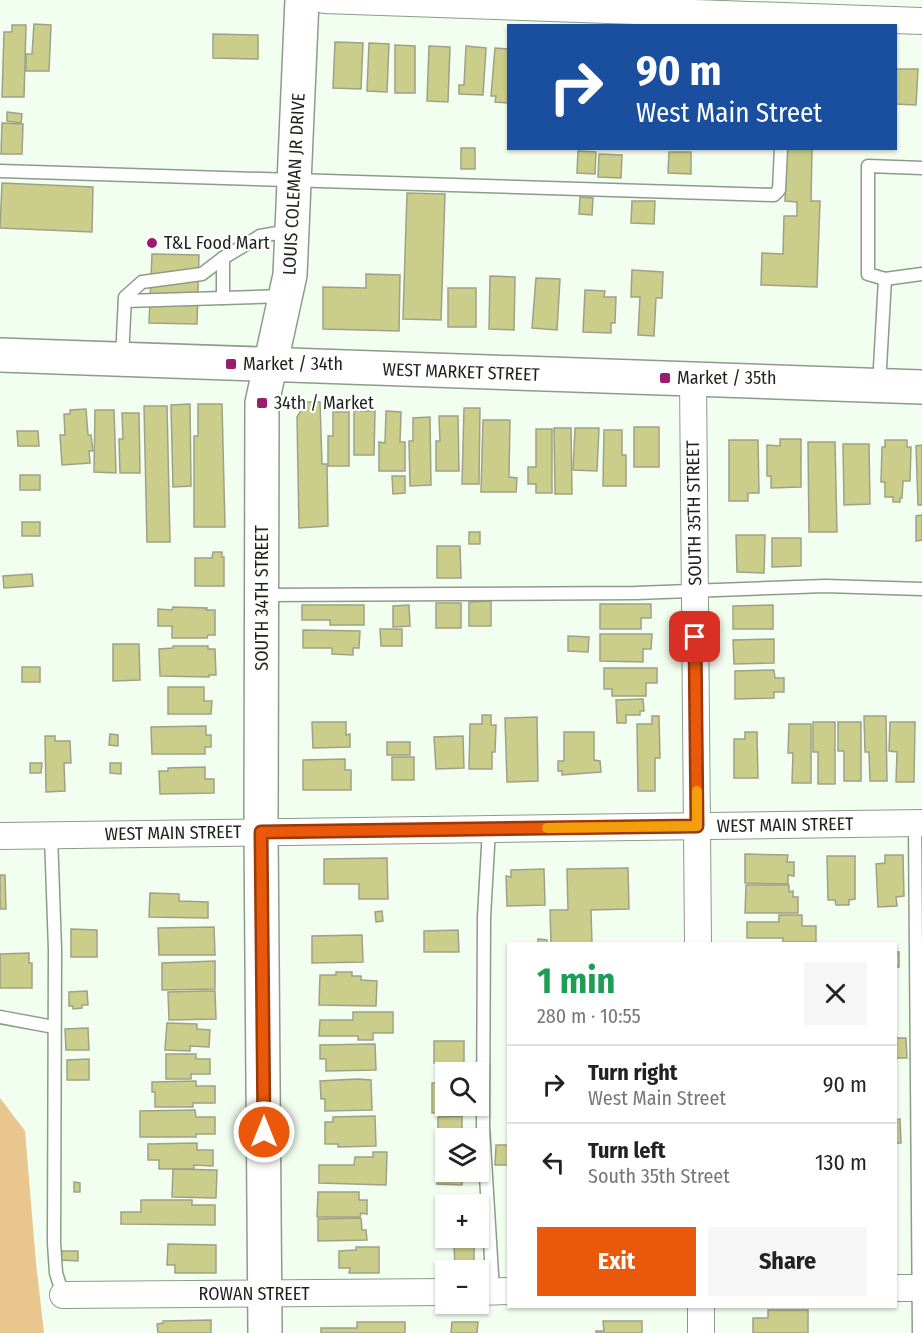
<!DOCTYPE html>
<meta charset="utf-8">
<style>
:root{--surface:#fff;--page:#f6f6f6;--text:#222;--muted:#767676;--line:#e0e0e0;--accent:#ea580c}
body{margin:0;font-family:"Fira Sans Condensed",sans-serif;background:var(--page);color:var(--text);height:100vh;display:flex;flex-direction:column;font-size:22px;white-space:nowrap}
*{box-sizing:border-box;margin:0}
p{font-size:20px;color:var(--muted)}
.icon{flex:none;width:33px;height:33px;fill:none;stroke:currentColor;stroke-width:2;stroke-linecap:round;stroke-linejoin:round}
.map{position:relative;flex:1;overflow:hidden}
.side{position:absolute;left:507px;top:942px;width:390px;height:366px;display:flex;flex-direction:column;background:var(--surface);border-radius:0px;box-shadow:0 2px 4px #0004}
.side>*{flex:none}
.hud{position:absolute;left:507px;top:24px;width:390px;height:126px;border-radius:0px;box-shadow:0 2px 4px #0004;background:#1a4fa0;color:#fff;overflow:hidden}
.fabs{position:absolute;left:435px;top:1062px;display:grid;gap:12px}
.fabs a{display:grid;place-items:center;width:54px;height:54px;border-radius:0px;background:var(--surface);box-shadow:0 2px 4px #0004;font-size:30px}
.pin{position:absolute;display:grid;place-items:center;width:51px;height:51px;color:#fff;margin:-26px;border-radius:12px;box-shadow:0 3px 9px #0006}
.me{position:absolute;width:66px;margin:-33px;rotate:0deg;stroke-linejoin:round;filter:drop-shadow(0 0 4px #0008)}
.turn{display:flex;align-items:center;gap:21px;height:126px;padding:0 30px;font-size:27px}
.turn .icon{width:78px;height:78px;stroke-width:2.5}
.turn b{display:block;font-size:42px;line-height:51px}
.round{display:grid;place-items:center;flex:none;width:63px;height:63px;border-radius:0px;background:var(--page)}
.overview{display:flex;align-items:center;justify-content:space-between;height:102px;padding:0 30px}
h1{font-size:36px;font-weight:700;line-height:45px;color:#1e9e55}
.button{display:flex;gap:12px;margin-top:auto;padding:12px 30px}
.button a{flex:1;height:69px;border-radius:0px;background:var(--accent);color:#fff;font-size:24px;font-weight:700;line-height:69px;text-align:center}
.button a+a{background:var(--page);color:var(--text)}
ul{padding:0;list-style:none}
li{display:flex;align-items:center;gap:18px;height:78px;padding:0 30px;border-top:2px solid var(--line)}
li div{flex:1}
li b{display:block;font-size:22px}
li em{font-style:normal}
.map>svg:first-child{display:block}
</style>
<div class="map">
<svg width="922" height="1333" viewBox="0 0 922 1333">
<rect width="100%" height="100%" fill="#f2fef0"/>
<path fill="#e9c68d" d="M0,1098L25,1131L36,1263L44,1333H0Z"/>
<g fill="#cbce8a" stroke="#9fa187" stroke-width="1.5">
<path d="M34,24L51,25L49,71H26V54H32Z"/>
<path d="M12,25H26L24,97H2L4,32H12Z"/>
<path d="M213,34L258,35V59L213,58Z"/>
<path d="M335,42L363,43L361,89L333,88Z"/>
<path d="M369,43L389,44L387,92L367,91Z"/>
<path d="M395,45L415,46V93H395Z"/>
<path d="M429,46L450,47L448,102L427,101Z"/>
<path d="M466,46L486,48L483,95L459,94V85H464Z"/>
<path d="M495,48L508,49V103L495,102L496,96H491Z"/>
<path d="M896,69H918L916,105L896,104Z"/>
<path d="M7,112L22,114L21,123L7,121Z"/>
<path d="M2,123L23,124L22,154H1Z"/>
<rect x="461" y="148" width="14" height="21"/>
<path d="M787,148H812L811,201H820L817,287L761,285L762,253L783,254L784,216H797V202L785,201Z"/>
<path d="M578,151L596,152L595,174L577,173Z"/>
<path d="M669,152H691V174L668,173Z"/>
<path d="M599,154L622,155L621,178L598,177Z"/>
<path d="M2,183L93,187L92,232L0,228Z"/>
<path d="M407,193L445,194L441,320L403,319Z"/>
<path d="M580,197L593,198L592,215L579,214Z"/>
<path d="M632,201H655L654,224L631,223Z"/>
<path d="M152,254L199,255L197,324L149,323Z"/>
<path d="M632,270L663,272L662,298H656L654,336L638,335L640,297H631Z"/>
<path d="M366,274L400,275L399,331L323,329V287L366,288Z"/>
<path d="M490,276L515,277L514,330L489,329Z"/>
<path d="M536,278L560,279L557,330L532,328Z"/>
<rect x="448" y="288" width="28" height="39"/>
<path d="M585,290L605,291L604,297H616L615,323H611V333L583,332Z"/>
<path d="M306,402H320L322,464H327L328,526L299,528L297,417Z"/>
<path d="M190,404L191,486L173,487L171,405Z"/>
<path d="M198,404H222L225,527H194V436H198Z"/>
<path d="M144,406H167L170,542H147Z"/>
<path d="M464,408H480L479,484H462Z"/>
<path d="M86,409L88,435H91L93,451H89L90,463L62,465L60,435H65L64,414H70V410Z"/>
<path d="M95,410H114L116,473L94,472Z"/>
<path d="M354,411H375L374,455H354Z"/>
<path d="M386,411L401,412L400,442H405V471H379V442L385,443Z"/>
<path d="M333,412H349V466H328V436H333Z"/>
<path d="M122,413H139L140,473H120L119,439H123Z"/>
<path d="M439,416H458L459,471H436V441H440Z"/>
<path d="M430,417L431,485L410,486L409,441H413V418Z"/>
<path d="M483,420H510L509,477L517,478L516,492H481Z"/>
<rect x="634" y="427" width="25" height="40"/>
<path d="M554,428H571L572,494H555Z"/>
<path d="M575,428H599L597,471L573,470Z"/>
<path d="M536,429H552V493H536V484H528V467H536Z"/>
<path d="M604,430H622V455H626V486H603Z"/>
<path d="M17,431H38L39,446H18Z"/>
<path d="M780,439H801V487L771,488V476H767V445L780,446Z"/>
<path d="M729,440H758L759,493H748V501H729Z"/>
<path d="M885,440H907V447H911L910,481H903L902,498H900V502H893V497H885V482H881L882,447H885Z"/>
<path d="M808,442H835L837,532H809Z"/>
<path d="M843,444H869L870,504L844,505Z"/>
<path d="M922,445V505H918L916,446Z"/>
<rect x="20" y="475" width="20" height="15"/>
<path d="M392,476H405V493L393,494Z"/>
<path d="M922,515V540L916,541V516Z"/>
<rect x="22" y="522" width="18" height="14"/>
<rect x="469" y="532" width="11" height="12"/>
<path d="M736,535H765L764,573L737,572Z"/>
<path d="M772,538H801V566L772,567Z"/>
<path d="M437,546H460L461,578H437Z"/>
<path d="M213,552H222V557H224V586H195V558H212Z"/>
<path d="M32,574L33,586L4,588L3,576Z"/>
<path d="M491,601V626H469V602Z"/>
<rect x="436" y="603" width="25" height="25"/>
<path d="M600,604H651V618H641V629H600Z"/>
<path d="M302,605H364V625H330V620H302Z"/>
<path d="M409,605L410,626L393,627V606Z"/>
<path d="M773,605V629H733V606Z"/>
<path d="M173,607L207,608L206,610H215V635H208L207,638H172V626H158V609L172,610Z"/>
<path d="M380,629H402V646H381Z"/>
<path d="M303,630L360,631L359,648H353V655L332,654V648H303Z"/>
<path d="M600,634H652L651,649H643V662L600,661Z"/>
<path d="M568,636L589,637L588,652L568,651Z"/>
<path d="M774,639V663L734,664L733,640Z"/>
<path d="M113,644H139L140,680L113,681Z"/>
<path d="M173,646H208V649H215L216,675H209V677L160,676L159,649L173,648Z"/>
<rect x="22" y="667" width="18" height="15"/>
<path d="M604,668H657V683H646V696H612V689H604Z"/>
<path d="M774,670L775,678H784V692H774V698L735,699V671Z"/>
<path d="M168,687H204V701H212L211,714H168Z"/>
<path d="M643,699L644,711H640V715H626V723H617L616,700Z"/>
<path d="M482,715H491V725H496L495,752H492V769H469L470,724H482Z"/>
<path d="M652,716H659L660,758H655V791H638L637,724H652Z"/>
<path d="M864,716H886L887,781H870L869,752H865Z"/>
<path d="M537,717L538,781L507,782L505,718Z"/>
<path d="M312,722H346V735L350,734V747L313,748Z"/>
<path d="M813,722H835V784H818V752H813Z"/>
<path d="M838,722H861V781H844V751H838Z"/>
<path d="M890,722H915L914,782H896L897,752L889,751Z"/>
<path d="M789,724H811V783H792L793,753H788Z"/>
<path d="M206,726V735H211V747H205V754H152L151,727Z"/>
<path d="M564,732H594V760L600,761L601,772L562,775V771H558V761H564Z"/>
<path d="M745,732H757L758,778H734V739H745Z"/>
<path d="M110,734L118,735V746L109,745Z"/>
<path d="M45,736H55V741H70L71,763H64L65,791L46,792Z"/>
<path d="M463,736L464,768L436,769L434,737Z"/>
<rect x="387" y="742" width="23" height="13"/>
<rect x="392" y="757" width="22" height="23"/>
<path d="M345,759V770H351V790H303V760Z"/>
<path d="M30,763H42L41,773H30Z"/>
<path d="M110,763H121V774L110,773Z"/>
<path d="M205,767V779H214V793L160,794L159,771H168V768Z"/>
<path d="M745,854L788,855L787,862H794V876L788,875V884L745,883Z"/>
<path d="M885,855H903L904,896L896,897L897,906L878,907L876,864L885,863Z"/>
<path d="M827,856H855V899L849,900V905H836L835,900H828Z"/>
<path d="M387,858L388,899H359V884H324V859Z"/>
<path d="M628,868L629,909L591,910L592,944H551L550,910H568L567,869Z"/>
<path d="M544,869L545,905L507,906L506,876L511,877V870Z"/>
<path d="M0,875H5L6,909H0Z"/>
<path d="M746,885H789V892L793,891V897H798V913H745Z"/>
<path d="M150,893L179,894V901L208,902V918L149,917Z"/>
<path d="M382,911L383,921L376,922L375,912Z"/>
<path d="M779,915H802V926H816V942H783V938H747V922H779Z"/>
<path d="M214,927L215,955H159L158,928Z"/>
<path d="M71,929L97,930V957H71Z"/>
<path d="M458,930L459,952H424V931Z"/>
<path d="M362,935L363,962L312,963V936Z"/>
<path d="M538,939L547,940V944H538Z"/>
<rect x="896" y="952" width="3" height="15"/>
<path d="M29,953V963H32V988H0V954Z"/>
<path d="M215,961V989L162,990V963Z"/>
<path d="M336,972H352V976H361V980L377,981L376,1006L319,1005L320,975H336Z"/>
<path d="M87,991L88,1005H82V1008L73,1009V1006H69V992Z"/>
<path d="M205,991H215L216,1019L169,1020L168,992Z"/>
<path d="M353,1012H393V1033H373V1040H358V1036H319L320,1020H353Z"/>
<path d="M167,1023L197,1024V1029L210,1030L209,1047L190,1046V1051L165,1050Z"/>
<path d="M88,1028L89,1050H66L65,1029Z"/>
<path d="M896,1038H906L907,1058H896Z"/>
<rect x="434" y="1041" width="30" height="22"/>
<path d="M375,1044L376,1070L326,1071V1059H320V1045Z"/>
<path d="M166,1054H196V1059H210V1074H191V1079H166Z"/>
<path d="M89,1059V1080H67V1060Z"/>
<path d="M357,1079L371,1080L372,1110L325,1111V1099H321L320,1081Z"/>
<path d="M196,1081V1086H215V1103H193V1107H155V1092H152V1082Z"/>
<path d="M432,1083H446V1106H463V1112L432,1113Z"/>
<path d="M195,1110L196,1117H215V1134H196V1137H140V1111Z"/>
<path d="M375,1116L376,1146L338,1147V1144H325V1122H333V1117Z"/>
<path d="M438,1117L462,1116V1138H446V1147H438Z"/>
<path d="M900,1119L901,1143H896V1120Z"/>
<path d="M197,1143V1150H213V1166L194,1165V1169H159V1160H148V1144Z"/>
<path d="M496,1145H508V1165H495Z"/>
<path d="M373,1152H387L386,1185L319,1183V1165H354L355,1157H373Z"/>
<path d="M438,1159H446V1172H462V1185L437,1184Z"/>
<path d="M173,1169L217,1170L216,1198L172,1197Z"/>
<path d="M74,1182L80,1183V1192H74Z"/>
<path d="M318,1192H359V1200H367V1214L361,1213L360,1217H317Z"/>
<path d="M141,1200H192V1205H215V1225L121,1224V1212H141Z"/>
<path d="M449,1201L469,1202V1204H449Z"/>
<path d="M361,1218L362,1230H366L367,1240L318,1241V1219Z"/>
<path d="M168,1244L216,1245V1273H175V1265H167Z"/>
<path d="M454,1245H474V1267L455,1268Z"/>
<path d="M356,1247H379V1273H349L350,1268H339V1251L356,1250Z"/>
<path d="M62,1251H78V1261L61,1260Z"/>
<path d="M768,1310H808V1333H753V1318H768Z"/>
<path d="M211,1320V1333H158L157,1324L163,1323V1321Z"/>
<path d="M603,1321H642V1333H596V1331H604Z"/>
<path d="M357,1322H405V1333H321V1328H357Z"/>
<path d="M452,1322H478L477,1333H451Z"/>
</g>
<g fill="none" stroke-linecap="round" stroke-linejoin="round">
<g stroke="#8b9d88" stroke-width="15">
<g id="lane">
<path d="M922,168L868,166V274L885,279L922,274"/>
<path d="M0,171L774,195L779,190L781,148"/>
<path d="M223,298V258"/>
<path d="M125,301L284,296"/>
<path d="M122,358L125,297L142,282L202,274L223,258L260,236L289,231"/>
<path d="M879,385L885,279"/>
<path d="M263,595L636,593L825,586L922,589"/>
<path d="M915,823L919,1333"/>
<path d="M489,829L484,917L483,1127L493,1291"/>
<path d="M51,835L55,950L54,1243L56,1273L63,1295"/>
<path d="M0,1017L54,1027"/>
</g>
</g>
<g stroke="#8b9d88" stroke-width="28">
<g id="street">
<path d="M324,0L922,21"/>
<path d="M693,379L698,944"/>
<path d="M0,836L922,823"/>
<path d="M896,1288H922"/>
<path d="M478,1292L508,1291"/>
<path d="M63,1295L446,1292"/>
<path d="M701,1306V1333"/>
</g>
</g>
<g stroke="#8b9d88" stroke-width="36">
<g id="secondary">
<path d="M0,355L922,387"/>
<path d="M265,1333L261,832L262,403L290,275L302,0"/>
</g>
</g>
<use href="#lane" stroke="#fff" stroke-width="12"/>
<use href="#street" stroke="#fff" stroke-width="26"/>
<use href="#secondary" stroke="#fff" stroke-width="33"/>
</g>
<g fill="none" stroke-linecap="round" stroke-linejoin="round">
<g stroke="#983908" stroke-width="15">
<path id="route" d="M264,1132L261,832L697,826L695,637"/>
</g>
<use href="#route" stroke="#ea580c" stroke-width="10"/>
<path stroke="#f59e0b" stroke-width="10" d="M547,828L697,826V791"/>
</g>
<g fill="#9b1b70" stroke="#fff" stroke-width="2">
<circle cx="152" cy="243" r="6"/>
<rect x="225" y="358" width="12" height="12" rx="3"/>
<rect x="659" y="372" width="12" height="12" rx="3"/>
<rect x="256" y="397" width="12" height="12" rx="3"/>
</g>
<g text-anchor="middle" stroke-width="4.5" stroke-linejoin="round" paint-order="stroke">
<g font-size="18" fill="#1c231b" stroke="#fff">
<text transform="translate(294 184) rotate(-87)" y="6">LOUIS COLEMAN JR DRIVE</text>
<text transform="translate(461 372) rotate(2)" y="6">WEST MARKET STREET</text>
<text transform="translate(694 513) rotate(-91)" y="6">SOUTH 35TH STREET</text>
<text transform="translate(262 598) rotate(-90)" y="6">SOUTH 34TH STREET</text>
<text transform="translate(785 825) rotate(-1)" y="6">WEST MAIN STREET</text>
<text transform="translate(173 833) rotate(-1)" y="6">WEST MAIN STREET</text>
<text x="254" y="1300">ROWAN STREET</text>
</g>
<g font-size="18" fill="#1c231b" stroke="#fff" text-anchor="start">
<text x="164" y="249">T&amp;L Food Mart</text>
<text x="243" y="370">Market / 34th</text>
<text x="677" y="384">Market / 35th</text>
<text x="274" y="409">34th / Market</text>
</g>
</g>
</svg>
<div class="fabs">
<a><svg class="icon" aria-label="search" viewBox="0 0 24 24"><circle cx="10" cy="10" r="6"/><path d="M15 15l6 6"/></svg></a>
<a><svg class="icon" aria-label="layers" viewBox="0 0 24 24"><path d="M12 4l9 5-9 5-9-5zM3 14l9 5 9-5"/></svg></a>
<a>+</a>
<a>−</a>
</div>
<div class="pin" style="left:695px;top:637px;background:#d93025"><svg class="icon" aria-label="arrive" viewBox="0 0 24 24"><path d="M6 21V4h12l-3 4 3 4H6"/></svg></div>
<svg class="me" style="left:264px;top:1132px" viewBox="-20 -20 40 40"><circle r="17" fill="#ea580c" stroke="#fff" stroke-width="3"/><path d="M0-11L8 9 0 5-8 9z" fill="#fff"/></svg>
<div class="hud">
<div class="turn"><svg class="icon" aria-label="right" viewBox="0 0 24 24"><path d="M7 20v-9h11M14 6l5 5-5 5"/></svg><div><b>90 m</b>West Main Street</div></div>
</div>
<section class="side">
<div class="overview"><div><h1>1 min</h1><p>280 m · 10:55</p></div><a class="round"><svg class="icon" aria-label="close" viewBox="0 0 24 24"><path d="M6 6l12 12M18 6L6 18"/></svg></a></div>
<ul>
<li><svg class="icon" aria-label="right" viewBox="0 0 24 24"><path d="M7 20v-9h11M14 6l5 5-5 5"/></svg><div><b>Turn right</b><p>West Main Street</p></div><em>90 m</em></li>
<li><svg class="icon" aria-label="left" viewBox="0 0 24 24"><path d="M17 20v-9H6M10 6l-5 5 5 5"/></svg><div><b>Turn left</b><p>South 35th Street</p></div><em>130 m</em></li>
</ul>
<div class="button"><a>Exit</a><a>Share</a></div>
</section>
</div>
